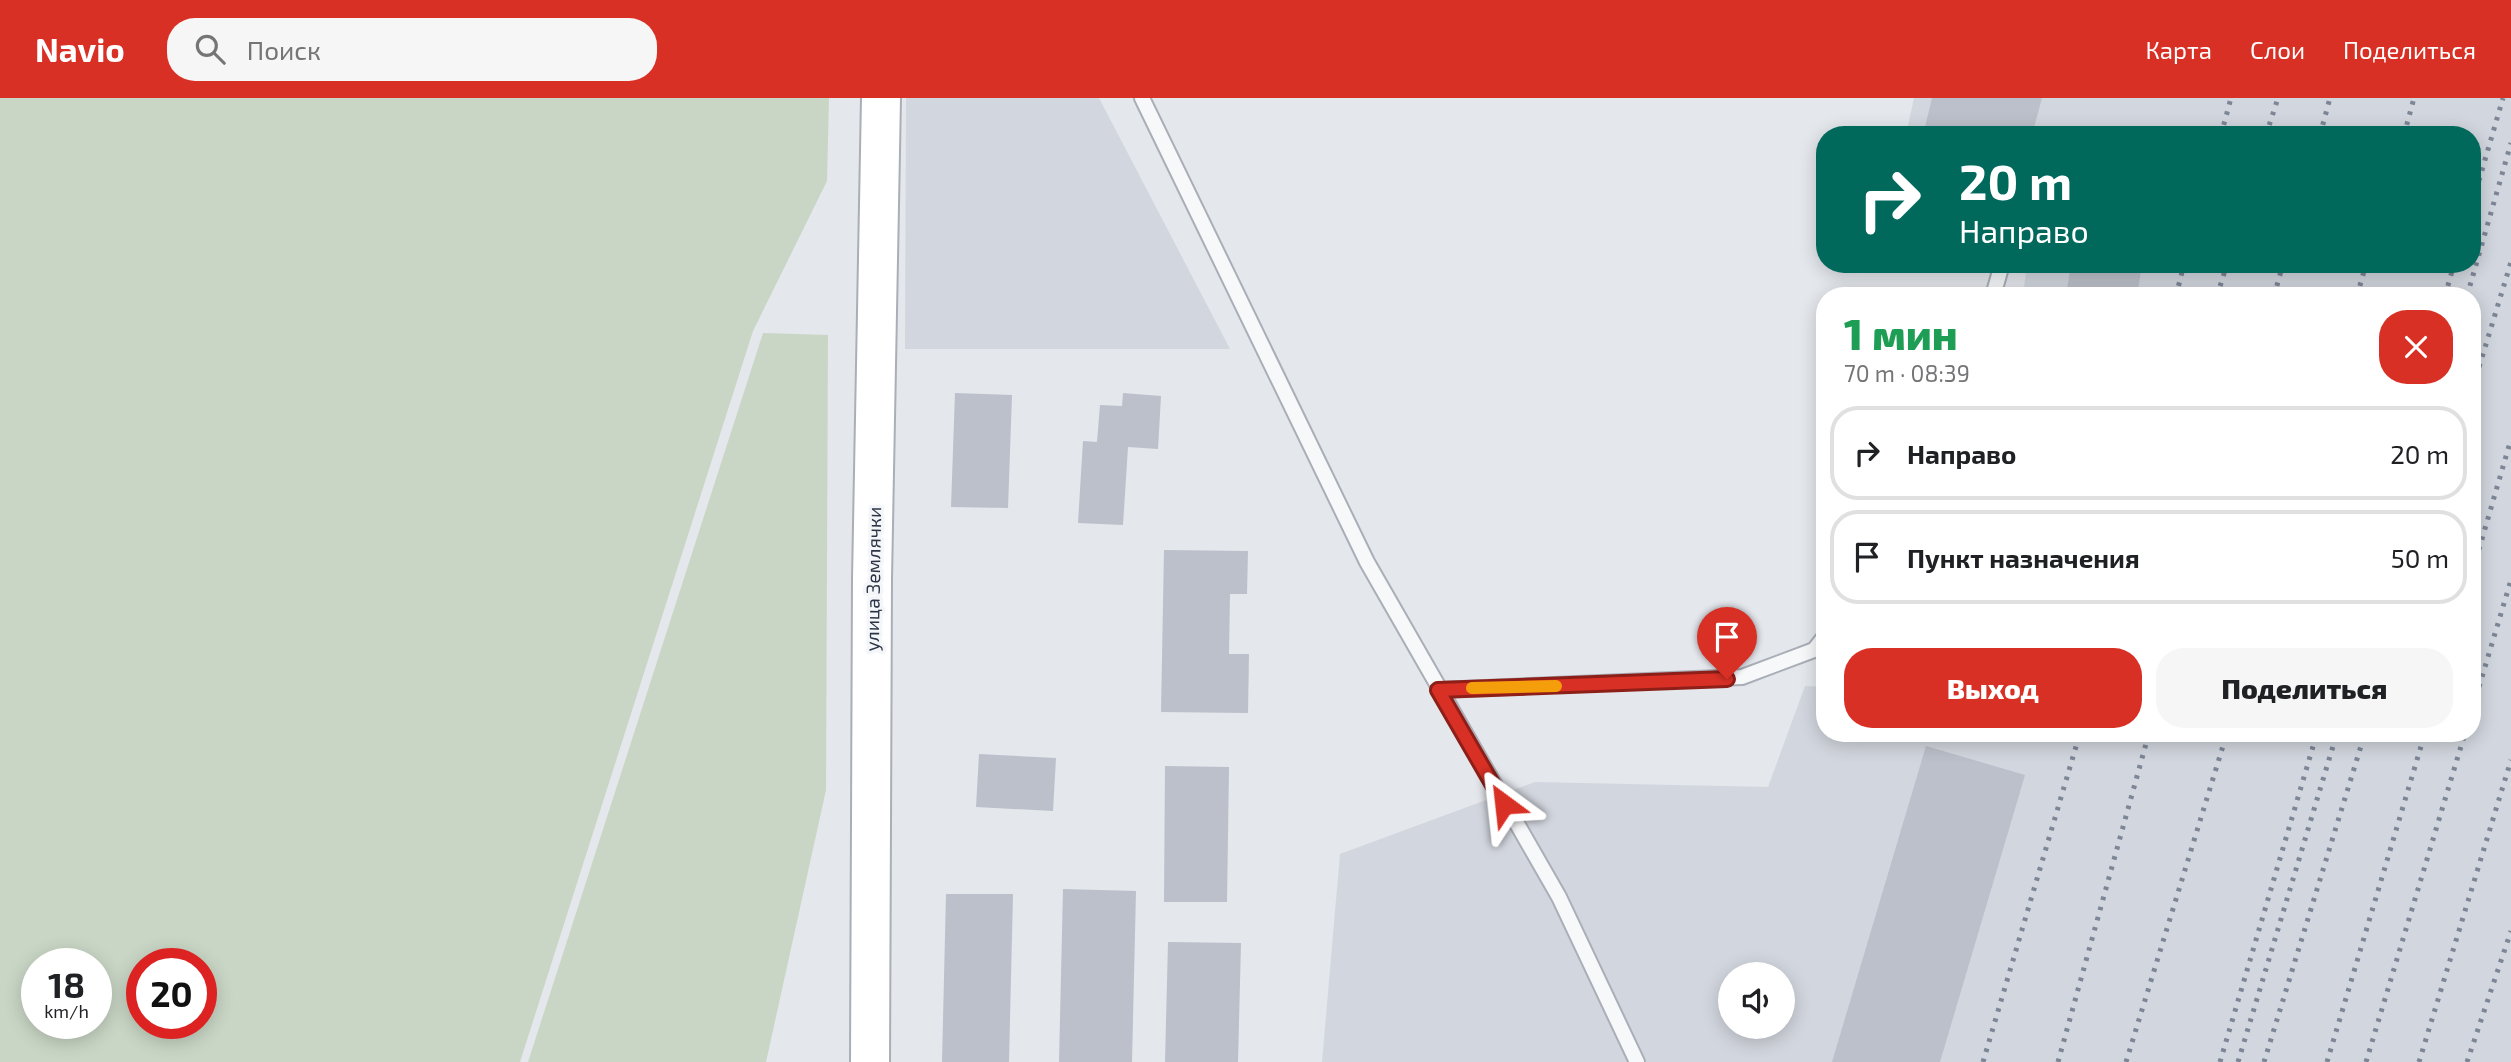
<!DOCTYPE html>
<html lang="ru">
<meta charset="utf-8">
<style>
:root{--surface:#fff;--page:#f6f6f6;--text:#202124;--muted:#757577;--line:#e0e0e0;--accent:#d93025}
body{margin:0;font-family:"Exo 2",sans-serif;background:var(--page);color:var(--text);height:100vh;display:flex;flex-direction:column;font-size:26px;white-space:nowrap}
*{box-sizing:border-box;margin:0}
p{font-size:23px;color:var(--muted)}
.icon{flex:none;width:38px;height:38px;fill:none;stroke:currentColor;stroke-width:2;stroke-linecap:round;stroke-linejoin:round}
.map{position:relative;flex:1;overflow:hidden}
.panel{position:absolute;left:1816px;top:189px;width:665px;height:455px;display:flex;flex-direction:column;background:var(--surface);border-radius:28px;box-shadow:0 4px 18px #0003}
.panel>*{flex:none}
.hud{position:absolute;left:1816px;top:28px;width:665px;height:147px;border-radius:28px;box-shadow:0 4px 18px #0003;background:#00695c;color:#fff;overflow:hidden}
.controls{position:absolute;left:1718px;top:864px;display:grid;gap:14px}
.controls a{display:grid;place-items:center;width:77px;height:77px;border-radius:50%;background:var(--surface);box-shadow:0 4px 18px #0003;font-size:35px}
.speed{position:absolute;left:21px;top:850px;display:flex;gap:14px;font-size:35px;font-weight:700;text-align:center}
.speed>*{display:grid;place-content:center;width:91px;height:91px;border-radius:50%;background:var(--surface);box-shadow:0 4px 18px #0003;line-height:1}
.speed small{font-size:18px;font-weight:400}
.speed .limit{border:10px solid #d22;background:#fff;color:#111}
.pin{position:absolute;display:grid;place-items:center;width:60px;height:60px;color:#fff;margin:-72px -30px;border-radius:50% 50% 50% 0;rotate:-45deg;box-shadow:0 0 7px #0007}
.pin .icon{rotate:45deg}
.me{position:absolute;width:77px;margin:-38px;rotate:330deg;stroke-linejoin:round;filter:drop-shadow(0 0 5px #0008)}
.turn{display:flex;align-items:center;gap:24px;height:147px;padding:0 28px;font-size:32px}
.turn .icon{width:91px;height:91px;stroke-width:2.5}
.turn b{display:block;font-size:49px;line-height:60px}
.round{display:grid;place-items:center;flex:none;width:74px;height:74px;border-radius:28px;background:var(--page)}
.summary{display:flex;align-items:center;justify-content:space-between;height:119px;padding:0 28px}
h1{font-size:42px;font-weight:800;line-height:52px;color:#1e9e55}
.cta{display:flex;gap:14px;margin-top:auto;padding:14px 28px}
.cta a{flex:1;height:80px;border-radius:28px;background:var(--accent);color:#fff;font-size:28px;font-weight:800;line-height:80px;text-align:center}
.cta a+a{background:var(--page);color:var(--text)}
ul{padding:0;list-style:none}
li{display:flex;align-items:center;gap:21px;height:94px;margin:0 14px 10px;padding:0 14px;border:4px solid var(--line);border-radius:28px}
li div{flex:1}
li b{display:block;font-size:26px}
li em{font-style:normal}
header{display:flex;align-items:center;gap:42px;box-sizing:border-box;height:98px;padding:0 35px;background:var(--accent);color:#fff}
header strong{font-size:33px}
nav{display:flex;gap:38px;margin-inline-start:auto;font-size:24px}
.search{width:490px;height:63px;background:var(--page);display:flex;align-items:center;gap:18px;box-sizing:border-box;padding:0 24px;border-radius:28px;color:var(--muted);font-size:26px}
.map>svg:first-child{display:block}
</style>
<header>
<strong>Navio</strong>
<div class="search"><svg class="icon" aria-label="search" viewBox="0 0 24 24"><circle cx="10" cy="10" r="6"/><path d="M15 15l6 6"/></svg>Поиск</div>
<nav><a>Карта</a><a>Слои</a><a>Поделиться</a></nav>
</header>
<div class="map">
<svg width="2511" height="964" viewBox="0 0 2511 964">
<rect width="100%" height="100%" fill="#e4e7ec"/>
<g fill="#d2d6de" fill-rule="evenodd">
<path d="M906,0H1099L1230,251H905Z"/>
<path d="M1914,0H2511V964H1322L1340,756L1535,684L1768,689L1805,588L1825,589V635H2473V198H2023L2027,166H2473V37H1906ZM1731,877H1783V929H1731Z"/>
</g>
<g fill="#c9d6c5" fill-rule="evenodd">
<path d="M0,0H829L827,83L753,233L520,964H0ZM37,866H96V926H37ZM142,866H201V926H142Z"/>
<path d="M763,235L828,237L826,692L766,964H528Z"/>
</g>
<g fill="#bbc0ca">
<path d="M1932,0H2042L2032,37H1923Z"/>
<path d="M2071,166H2142L2137,198H2066Z"/>
<path d="M955,295L1012,297L1008,410L951,409Z"/>
<path d="M1123,295L1161,298L1158,351L1128,349L1123,427L1078,425L1083,343L1097,344L1100,307L1122,308Z"/>
<path d="M1164,452L1248,453L1247,496H1230L1229,556H1249L1248,615L1161,614Z"/>
<path d="M1926,648L2025,677L1940,964H1832Z"/>
<path d="M979,656L1056,660L1053,713L976,709Z"/>
<path d="M1165,668L1229,669L1227,804H1164Z"/>
<path d="M1063,791L1136,793L1132,964H1059Z"/>
<path d="M946,796H1013L1009,964H942Z"/>
<path d="M1168,844L1241,845L1238,964H1165Z"/>
</g>
<g fill="none" stroke-linecap="round" stroke-linejoin="round">
<g stroke="#a9aeb7" stroke-width="18">
<g id="lane">
<path d="M1142,0L1367,464L1559,799L1637,964"/>
<path d="M1993,198L2002,166"/>
<path d="M1438,592L1742,579L1814,552L1825,538"/>
</g>
</g>
<g stroke="#a9aeb7" stroke-width="42">
<path id="secondary" d="M870,964L872,481L881,0"/>
</g>
<use href="#lane" stroke="#f7f8fa" stroke-width="14"/>
<use href="#secondary" stroke="#fff" stroke-width="38"/>
<g stroke="#7d8696" stroke-width="5" stroke-dasharray="3.5 7" stroke-linecap="butt">
<path d="M2221,37L2231,0"/>
<path d="M2266,37L2278,0"/>
<path d="M2320,37L2330,0"/>
<path d="M2404,37L2414,0"/>
<path d="M2473,103L2503,0"/>
<path d="M2176,198L2184,166"/>
<path d="M2217,198L2227,166"/>
<path d="M2274,198L2283,166"/>
<path d="M2357,198L2366,166"/>
<path d="M2445,198L2454,166"/>
<path d="M2467,198L2511,45"/>
<path d="M2473,289L2511,164"/>
<path d="M2473,472L2511,341"/>
<path d="M2473,609L2511,482"/>
<path d="M1983,964L2080,635"/>
<path d="M2058,964L2149,635"/>
<path d="M2126,964L2227,635"/>
<path d="M2220,964L2317,635"/>
<path d="M2238,964L2337,635"/>
<path d="M2264,964L2365,635"/>
<path d="M2327,964L2425,635"/>
<path d="M2366,964L2465,635"/>
<path d="M2419,964L2511,662"/>
<path d="M2467,964L2511,833"/>
</g>
</g>
<g fill="none" stroke-linecap="round" stroke-linejoin="round">
<g stroke="#8d1f18" stroke-width="18">
<path id="route" d="M1504,706L1438,592L1727,581"/>
</g>
<use href="#route" stroke="#d93025" stroke-width="12"/>
<path stroke="#f59e0b" stroke-width="12" d="M1472,590L1556,588"/>
</g>
<g text-anchor="middle" stroke-width="7" stroke-linejoin="round" paint-order="stroke">
<g font-size="19" fill="#2b3445" stroke="#f4f6f9">
<text transform="translate(873 481) rotate(-89)" y="7">улица Землячки</text>
</g>
</g>
</svg>
<div class="controls">
<a><svg class="icon" aria-label="sound" viewBox="0 0 24 24"><path d="M4 9h4l5-4v14l-5-4H4zM17 9q2 3 0 6"/></svg></a>
</div>
<div class="speed"><div>18<small>km/h</small></div><div class="limit">20</div></div>
<div class="pin" style="left:1727px;top:581px;background:#d93025"><svg class="icon" aria-label="arrive" viewBox="0 0 24 24"><path d="M6 21V4h12l-3 4 3 4H6"/></svg></div>
<svg class="me" style="left:1504px;top:706px" viewBox="-20 -20 40 40"><path d="M0-17L14 15 0 8-14 15z" fill="#d93025" stroke="#fff" stroke-width="4"/></svg>
<div class="hud">
<div class="turn"><svg class="icon" aria-label="right" viewBox="0 0 24 24"><path d="M7 20v-9h11M14 6l5 5-5 5"/></svg><div><b>20 m</b>Направо</div></div>
</div>
<section class="panel">
<div class="summary"><div><h1>1 мин</h1><p>70 m · 08:39</p></div><a class="round" style="background:#d93025;color:#fff"><svg class="icon" aria-label="close" viewBox="0 0 24 24"><path d="M6 6l12 12M18 6L6 18"/></svg></a></div>
<ul>
<li><svg class="icon" aria-label="right" viewBox="0 0 24 24"><path d="M7 20v-9h11M14 6l5 5-5 5"/></svg><div><b>Направо</b></div><em>20 m</em></li>
<li><svg class="icon" aria-label="arrive" viewBox="0 0 24 24"><path d="M6 21V4h12l-3 4 3 4H6"/></svg><div><b>Пункт назначения</b></div><em>50 m</em></li>
</ul>
<div class="cta"><a>Выход</a><a>Поделиться</a></div>
</section>
</div>
